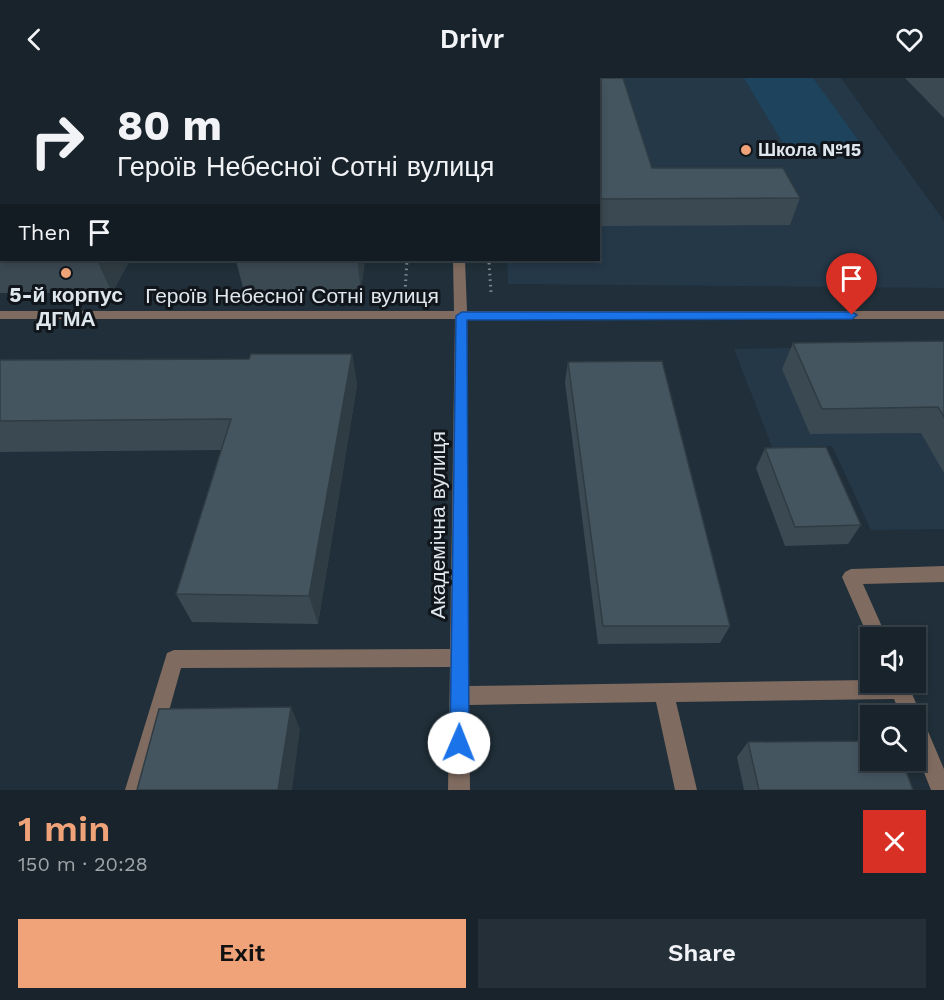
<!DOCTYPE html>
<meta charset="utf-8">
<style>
:root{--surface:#18232b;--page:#252f37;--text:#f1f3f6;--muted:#9fa4a9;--line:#364047;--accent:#f0a378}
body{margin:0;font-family:"Work Sans",sans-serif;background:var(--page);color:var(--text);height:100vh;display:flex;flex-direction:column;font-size:22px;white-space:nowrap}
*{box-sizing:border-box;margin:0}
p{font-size:20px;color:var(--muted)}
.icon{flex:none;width:33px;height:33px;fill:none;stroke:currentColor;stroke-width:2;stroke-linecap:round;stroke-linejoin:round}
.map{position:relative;height:712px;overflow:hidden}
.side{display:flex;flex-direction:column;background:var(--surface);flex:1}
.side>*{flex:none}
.banner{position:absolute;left:0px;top:0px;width:600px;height:183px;box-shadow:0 3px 9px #0003,0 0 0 2px var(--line);background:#18232b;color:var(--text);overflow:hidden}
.controls{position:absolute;left:860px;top:549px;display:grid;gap:12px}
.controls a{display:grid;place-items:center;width:66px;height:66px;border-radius:0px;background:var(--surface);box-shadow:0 3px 9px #0003,0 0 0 2px var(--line);font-size:30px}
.pin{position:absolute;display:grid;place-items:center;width:51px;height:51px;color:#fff;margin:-62px -26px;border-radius:50% 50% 50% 0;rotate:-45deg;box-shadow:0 0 6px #0007}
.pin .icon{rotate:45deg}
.me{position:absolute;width:66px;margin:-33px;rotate:1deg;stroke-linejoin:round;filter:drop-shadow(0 0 4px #0008)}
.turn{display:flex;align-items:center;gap:21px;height:126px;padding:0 18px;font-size:27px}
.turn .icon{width:78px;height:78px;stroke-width:2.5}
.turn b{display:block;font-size:42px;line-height:51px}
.then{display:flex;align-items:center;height:57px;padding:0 18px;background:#0003;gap:12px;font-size:22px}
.round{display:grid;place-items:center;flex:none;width:63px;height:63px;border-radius:0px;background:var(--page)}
.head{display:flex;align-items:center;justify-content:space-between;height:102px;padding:0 18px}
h1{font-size:36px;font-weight:600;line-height:45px;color:var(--accent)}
.cta{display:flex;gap:12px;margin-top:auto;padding:12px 18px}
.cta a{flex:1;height:69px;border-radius:0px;background:var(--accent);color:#111;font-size:24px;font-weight:600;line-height:69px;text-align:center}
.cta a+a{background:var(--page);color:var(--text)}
header{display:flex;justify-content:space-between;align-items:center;height:78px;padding:0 18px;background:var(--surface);font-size:27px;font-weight:600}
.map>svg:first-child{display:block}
</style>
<header><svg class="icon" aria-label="back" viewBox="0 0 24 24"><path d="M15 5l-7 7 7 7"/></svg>Drivr<svg class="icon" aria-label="heart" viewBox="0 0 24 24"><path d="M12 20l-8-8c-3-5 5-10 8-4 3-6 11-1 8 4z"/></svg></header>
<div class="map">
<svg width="944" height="712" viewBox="0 0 944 712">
<rect width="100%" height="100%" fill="#202f39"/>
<g fill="#243848">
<path d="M503,0H841L944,143V210L508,206L507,182H598V2Z"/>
<path d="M944,267V451L871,452L832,368L772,369L734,271Z"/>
</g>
<path fill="#1e435c" d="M744,0H813L861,66L784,67Z"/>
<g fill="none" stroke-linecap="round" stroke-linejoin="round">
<g stroke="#808c94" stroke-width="3" stroke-dasharray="1.5 4" stroke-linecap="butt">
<path d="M489,185L491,214"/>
<path d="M405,214L407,182"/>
</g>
<g fill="#7f6b60" fill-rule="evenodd">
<rect x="450" y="0" width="8" height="2"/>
<path d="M453,182H465L467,233H944V241H467L469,608L870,602V604H907L944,691V712H931L915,672V638H901L894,621L676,624L697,712H675L656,624L469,627L470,712H448L450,589L181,590L147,712H125L167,575L174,572L450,571L455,241H0V233H454Z"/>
<path d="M944,488V504L863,506L887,560H870V563L842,499L845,494L851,491Z"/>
</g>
</g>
<g fill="#3b4953">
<path d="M553,0H623L652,90L800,120L790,147L598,148V2H553Z"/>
<path d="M905,0H944V40Z"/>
<path d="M2,38V109H0V40Z"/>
<path d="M2,146V182H130L112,215H0V148Z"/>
<path d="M237,182H365L361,212L244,213L236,183Z"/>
<path d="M944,263V395L921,355L810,356L782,291L793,265Z"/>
<path d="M352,276L357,307L318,546L192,544L176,516L221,372L0,374V282L249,281Z"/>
<path d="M568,284L730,548L720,565L598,566L565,304Z"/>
<path d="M765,370L861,447L848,466L785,468L756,390Z"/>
<path d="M748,664L913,712H744L737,679Z"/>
</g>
<g fill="#303c43">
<path d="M179,0H205V2H178Z"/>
<path d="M97,182H130L112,215Z"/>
<path d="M357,182H365L361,212Z"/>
<path d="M352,276L357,307L318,546L309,518Z"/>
<path d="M291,629L300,651L292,712H278Z"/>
</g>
<g fill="#455560" stroke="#303c43" stroke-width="1.5">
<path d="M111,0H179L178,2H109Z"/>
<rect x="266" y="0" width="123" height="2"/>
<path d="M558,0H623L652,90H783L800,120L598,121V2H559Z"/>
<path d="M2,38V76H0V40Z"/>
<path d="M2,146V181H0V148Z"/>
<path d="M237,182H347L236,183Z"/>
<path d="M944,263V339L938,329L822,331L793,265Z"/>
<path d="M251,276H352L309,518L176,516L231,341L0,343V282L249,281Z"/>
<path d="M662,283L730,548H603L568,284Z"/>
<path d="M826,369L861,447L795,449L765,370Z"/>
<path d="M291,629L278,712H137L159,631Z"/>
<path d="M870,663V682H902L913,712H759L748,664Z"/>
</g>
<path fill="#1a73e8" stroke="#114b97" stroke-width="1.5" d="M462,234H852L857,237L852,241L467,242L469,665L466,671L459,674L453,671L450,665L456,238Z"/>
<g fill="#f0a378" stroke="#10161b" stroke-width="2">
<circle cx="746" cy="72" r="6"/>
<circle cx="66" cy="195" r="6"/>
</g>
<g text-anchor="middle" stroke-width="6" stroke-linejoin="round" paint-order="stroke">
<g font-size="18" font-weight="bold" fill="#dee7ee" stroke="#10161b" text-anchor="start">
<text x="758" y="78">Школа №15</text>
</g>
<g font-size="21" font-weight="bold" fill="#dee7ee" stroke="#10161b">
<text x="66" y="224">5-й корпус<tspan x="66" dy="24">ДГМА</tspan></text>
</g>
<g font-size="21" fill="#dee7ee" stroke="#10161b">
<text x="292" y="225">Героїв Небесної Сотні вулиця</text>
<text transform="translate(438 447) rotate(-90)" y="7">Академічна вулиця</text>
</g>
</g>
</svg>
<div class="controls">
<a><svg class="icon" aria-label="sound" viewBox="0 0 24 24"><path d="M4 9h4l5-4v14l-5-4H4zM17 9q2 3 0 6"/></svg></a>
<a><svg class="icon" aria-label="search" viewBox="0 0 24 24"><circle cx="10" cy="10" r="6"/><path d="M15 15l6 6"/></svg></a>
</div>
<div class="pin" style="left:852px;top:237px;background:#d93025"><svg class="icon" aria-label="arrive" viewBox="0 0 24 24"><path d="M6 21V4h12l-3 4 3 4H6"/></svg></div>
<svg class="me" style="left:459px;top:665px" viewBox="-20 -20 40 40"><circle r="19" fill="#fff"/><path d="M0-13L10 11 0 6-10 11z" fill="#1a73e8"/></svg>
<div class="banner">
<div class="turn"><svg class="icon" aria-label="right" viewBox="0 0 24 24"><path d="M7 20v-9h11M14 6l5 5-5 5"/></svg><div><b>80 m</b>Героїв Небесної Сотні вулиця</div></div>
<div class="then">Then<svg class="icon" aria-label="arrive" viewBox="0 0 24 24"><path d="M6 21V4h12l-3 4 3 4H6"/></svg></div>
</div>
</div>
<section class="side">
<div class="head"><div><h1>1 min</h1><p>150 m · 20:28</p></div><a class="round" style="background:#d93025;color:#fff"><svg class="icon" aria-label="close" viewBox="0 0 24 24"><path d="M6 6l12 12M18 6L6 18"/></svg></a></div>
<div class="cta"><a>Exit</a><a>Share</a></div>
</section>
